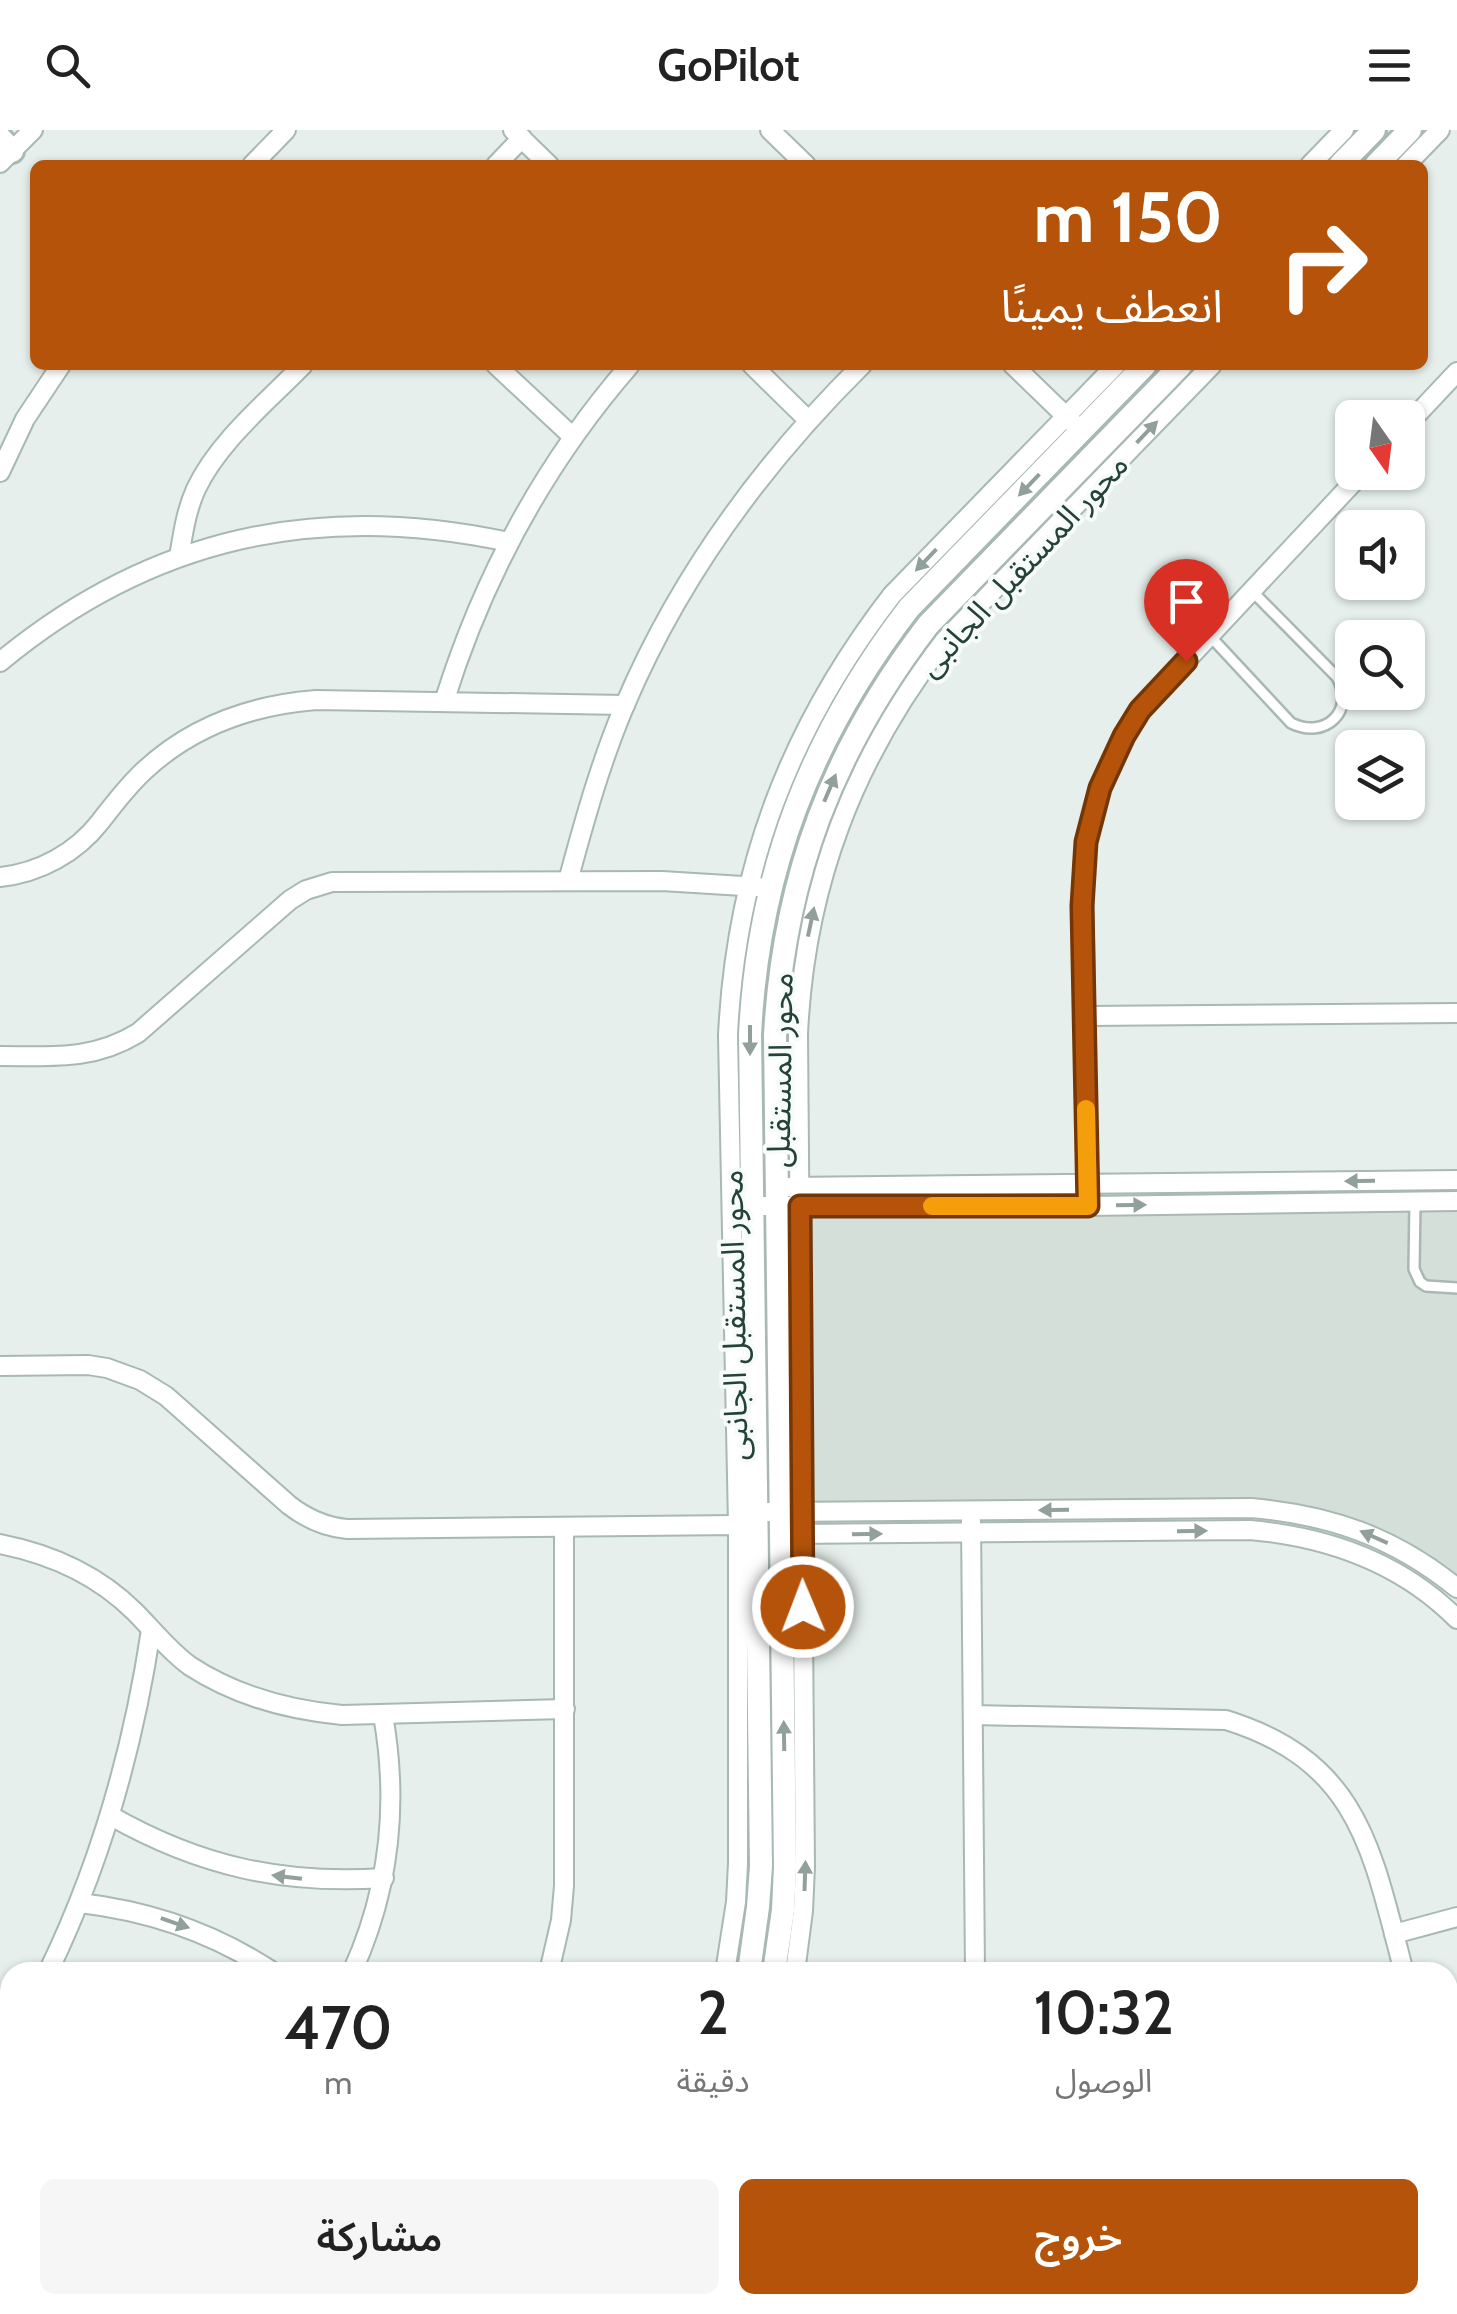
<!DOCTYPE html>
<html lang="ar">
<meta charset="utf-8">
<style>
:root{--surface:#fff;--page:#f6f6f6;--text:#222;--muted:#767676;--accent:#b45309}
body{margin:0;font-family:Cabin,"Noto Sans Arabic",sans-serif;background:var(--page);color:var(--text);direction:rtl;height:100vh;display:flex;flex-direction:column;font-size:38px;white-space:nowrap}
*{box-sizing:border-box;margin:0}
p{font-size:32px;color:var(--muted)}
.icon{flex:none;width:55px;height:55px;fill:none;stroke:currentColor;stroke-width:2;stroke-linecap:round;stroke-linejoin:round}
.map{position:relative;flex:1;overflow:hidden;direction:ltr}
.panel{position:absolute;left:0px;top:1832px;width:1458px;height:352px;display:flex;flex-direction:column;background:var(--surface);border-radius:30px 30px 0 0;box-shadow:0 2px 8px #0004;direction:rtl}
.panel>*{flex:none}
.hud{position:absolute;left:30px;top:30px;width:1398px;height:210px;border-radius:15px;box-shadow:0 2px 8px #0004;direction:rtl;background:#b45309;color:#fff;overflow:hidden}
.needle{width:65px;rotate:166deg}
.tools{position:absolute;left:1335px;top:270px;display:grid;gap:20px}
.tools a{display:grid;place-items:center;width:90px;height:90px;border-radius:15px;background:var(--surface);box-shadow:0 2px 8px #0004;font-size:50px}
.pin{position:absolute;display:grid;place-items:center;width:85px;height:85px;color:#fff;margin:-102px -42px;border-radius:50% 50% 50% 0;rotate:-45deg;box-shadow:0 0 10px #0007}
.pin .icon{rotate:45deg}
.me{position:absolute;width:110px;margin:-55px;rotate:359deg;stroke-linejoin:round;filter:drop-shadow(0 0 8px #0008)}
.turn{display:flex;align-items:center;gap:35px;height:210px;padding:0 40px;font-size:45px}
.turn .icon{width:130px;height:130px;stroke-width:2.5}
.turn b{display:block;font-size:70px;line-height:85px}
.eta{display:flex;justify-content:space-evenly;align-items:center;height:170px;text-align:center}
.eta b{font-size:60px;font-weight:600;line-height:70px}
.action{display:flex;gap:20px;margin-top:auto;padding:20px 40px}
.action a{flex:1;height:115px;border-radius:15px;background:var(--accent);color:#fff;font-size:40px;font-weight:600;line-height:115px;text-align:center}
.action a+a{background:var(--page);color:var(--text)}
header{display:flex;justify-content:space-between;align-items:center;height:130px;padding:0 40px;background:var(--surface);font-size:45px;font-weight:600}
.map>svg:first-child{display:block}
</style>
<header><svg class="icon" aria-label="menu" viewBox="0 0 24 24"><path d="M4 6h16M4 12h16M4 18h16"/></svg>GoPilot<svg class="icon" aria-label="search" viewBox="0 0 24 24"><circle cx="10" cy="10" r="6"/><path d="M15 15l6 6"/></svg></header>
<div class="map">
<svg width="1457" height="2184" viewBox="0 0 1457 2184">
<rect width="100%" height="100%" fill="#e6efeb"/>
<path fill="#d4dfda" d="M1457,1060V1471L1418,1443L1380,1424L1328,1404L1271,1392L1210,1388L771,1397L768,1066Z"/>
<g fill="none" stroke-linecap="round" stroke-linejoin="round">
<g stroke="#a8b8b2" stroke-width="14">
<g id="service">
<path d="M1210,506L1291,593C1325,610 1356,581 1337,547L1252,461"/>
<path d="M1415,1072L1414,1139L1420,1152L1426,1156L1457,1158"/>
</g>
</g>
<g stroke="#a8b8b2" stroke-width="22">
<g id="minor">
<path d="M513,0L549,35"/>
<path d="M770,0L806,35"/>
<path d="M0,33L33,0"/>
<path d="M252,35L286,0"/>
<path d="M496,35L522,8"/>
<path d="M1310,35L1344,0"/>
<path d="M1406,35L1440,0"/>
<path d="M496,235L573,307"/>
<path d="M752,235L808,290"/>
<path d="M1013,235L1074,294"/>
<path d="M1408,294L1457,242"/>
<path d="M0,342L25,289L61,235"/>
<path d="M179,427C183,404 186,381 196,359C218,312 267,272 303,235"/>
<path d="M0,532C151,407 318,371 509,412"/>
<path d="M444,572C483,447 544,334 630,235"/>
<path d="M0,747C39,743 76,723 100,692C115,673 128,655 146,639C193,596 253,575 316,570L625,575"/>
<path d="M568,751C584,692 600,634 624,577C679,447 762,334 862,235"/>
<path d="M1085,886L1457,883"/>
<path d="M0,926C51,926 92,931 138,903L290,770L306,760L332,752L662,751L759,757"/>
<path d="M788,1057L1457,1050"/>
<path d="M754,1076H1088L1457,1071"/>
<path d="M1088,1076L1083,739L1086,712L1100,658L1111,631L1140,580L1363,342"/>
<path d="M0,1236L88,1235L107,1238L140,1250L166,1266L289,1375C307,1389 325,1397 347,1399L738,1395L746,1403"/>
<path d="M745,1387L757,1382H782L1251,1378C1331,1385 1394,1407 1457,1458"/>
<path d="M971,1391L975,1842"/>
<path d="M791,1404L1250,1400C1328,1407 1401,1433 1457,1489"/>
<path d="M0,1414C51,1424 98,1445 135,1482C153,1500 169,1521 190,1536C236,1566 288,1580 342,1585L565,1579"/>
<path d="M973,1585L1226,1590C1361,1632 1372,1722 1404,1842"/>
<path d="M111,1686C199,1736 283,1755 384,1748"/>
<path d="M80,1773C150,1781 214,1803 273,1842"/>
<path d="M1394,1804L1457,1787"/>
<path d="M48,1842C101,1733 133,1620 151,1500"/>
<path d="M352,1842C390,1759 399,1675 383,1585"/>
<path d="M549,1842L561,1790L564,1756V1397"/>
<path d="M725,1842L736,1772L738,1733V1395L728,905C736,738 790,597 892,465L1116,235"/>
<path d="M795,1842L803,1781L805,1737L798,904C805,754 854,628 945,510L1212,235"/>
<path d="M0,1929L10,1913"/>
<path d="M0,1952L10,1951"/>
<path d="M0,2131L10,2130"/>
<path d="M121,2175L130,2184"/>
<path d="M293,2184L302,2175"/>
<path d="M532,2184L540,2175"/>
<path d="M627,2184L635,2175"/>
<path d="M869,2184L880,2175"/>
<path d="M1321,2184L1330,2175"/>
</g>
</g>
<g stroke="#a8b8b2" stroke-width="28">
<g id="tertiary">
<path d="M0,8L12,21"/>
<path d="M1340,35L1374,0"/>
<path d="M1376,35L1410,0"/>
<path d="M749,1842L758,1777L761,1736L750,905C758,742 810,607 909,478L1145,235"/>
<path d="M774,1842L783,1780L785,1737L775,905C784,747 832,621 928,495L1181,235"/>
<path d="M566,2184L574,2175"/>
<path d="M599,2184L608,2175"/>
</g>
</g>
<use href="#service" stroke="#fff" stroke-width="9"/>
<use href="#minor" stroke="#fff" stroke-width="18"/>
<use href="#tertiary" stroke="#fff" stroke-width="22"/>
</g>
<defs><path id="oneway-solid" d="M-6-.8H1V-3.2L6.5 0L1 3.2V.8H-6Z" transform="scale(2.5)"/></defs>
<g fill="#92a09c">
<use href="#oneway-solid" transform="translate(1147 302) rotate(-46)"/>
<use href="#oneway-solid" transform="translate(1029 355) rotate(134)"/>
<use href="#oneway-solid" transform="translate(926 430) rotate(134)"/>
<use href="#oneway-solid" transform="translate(830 658) rotate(-67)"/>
<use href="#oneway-solid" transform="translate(811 792) rotate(-78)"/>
<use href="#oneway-solid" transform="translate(750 910) rotate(90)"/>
<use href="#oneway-solid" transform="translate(1360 1051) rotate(179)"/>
<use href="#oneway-solid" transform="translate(1131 1075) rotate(-1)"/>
<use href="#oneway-solid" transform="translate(1054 1380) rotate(179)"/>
<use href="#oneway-solid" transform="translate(1192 1401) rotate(-1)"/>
<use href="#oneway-solid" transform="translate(867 1404) rotate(-1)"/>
<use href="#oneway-solid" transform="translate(1374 1407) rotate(-156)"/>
<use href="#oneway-solid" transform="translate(784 1606) rotate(-91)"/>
<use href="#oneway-solid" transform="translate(805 1746) rotate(-88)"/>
<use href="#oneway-solid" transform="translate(287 1747) rotate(-173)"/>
<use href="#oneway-solid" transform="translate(175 1793) rotate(19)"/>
</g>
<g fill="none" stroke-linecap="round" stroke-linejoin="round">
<g stroke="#753606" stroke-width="25">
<path id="route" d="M803,1477L800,1076H1088L1082,776L1086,712L1100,658L1124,606L1140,580L1186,531"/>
</g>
<use href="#route" stroke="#b45309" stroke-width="18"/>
<path stroke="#f59e0b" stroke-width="18" d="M932,1076H1088L1086,979"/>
</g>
<g text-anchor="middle" stroke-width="8" stroke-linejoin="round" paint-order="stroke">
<g font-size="32" fill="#24423a" stroke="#f7fbf9">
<text transform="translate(1023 435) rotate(-47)" y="11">محور المستقبل الجانبى</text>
<text transform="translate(780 940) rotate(-89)" y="11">محور المستقبل</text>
<text transform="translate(734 1185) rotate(-91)" y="11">محور المستقبل الجانبى</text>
</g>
</g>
</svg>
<div class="tools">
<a><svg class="needle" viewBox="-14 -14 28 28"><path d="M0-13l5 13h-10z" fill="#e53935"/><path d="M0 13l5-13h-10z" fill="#767676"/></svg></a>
<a><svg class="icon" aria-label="sound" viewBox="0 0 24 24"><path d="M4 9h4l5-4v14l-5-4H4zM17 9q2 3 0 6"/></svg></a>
<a><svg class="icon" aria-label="search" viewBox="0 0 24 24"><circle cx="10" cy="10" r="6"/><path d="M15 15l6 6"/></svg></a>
<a><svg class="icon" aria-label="layers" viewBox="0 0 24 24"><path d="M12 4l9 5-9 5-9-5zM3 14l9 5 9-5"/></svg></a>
</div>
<div class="pin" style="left:1186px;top:531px;background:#d93025"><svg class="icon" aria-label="arrive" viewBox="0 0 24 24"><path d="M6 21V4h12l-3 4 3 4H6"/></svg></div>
<svg class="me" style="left:803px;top:1477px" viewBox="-20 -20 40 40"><circle r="17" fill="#b45309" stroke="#fff" stroke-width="3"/><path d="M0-11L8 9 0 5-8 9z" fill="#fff"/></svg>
<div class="hud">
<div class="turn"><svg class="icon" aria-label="right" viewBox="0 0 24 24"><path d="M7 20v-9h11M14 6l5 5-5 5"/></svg><div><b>150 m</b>انعطف يمينًا</div></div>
</div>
<section class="panel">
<div class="eta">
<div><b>10:32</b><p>الوصول</p></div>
<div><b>2</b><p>دقيقة</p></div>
<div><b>470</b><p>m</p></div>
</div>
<div class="action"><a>خروج</a><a>مشاركة</a></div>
</section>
</div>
